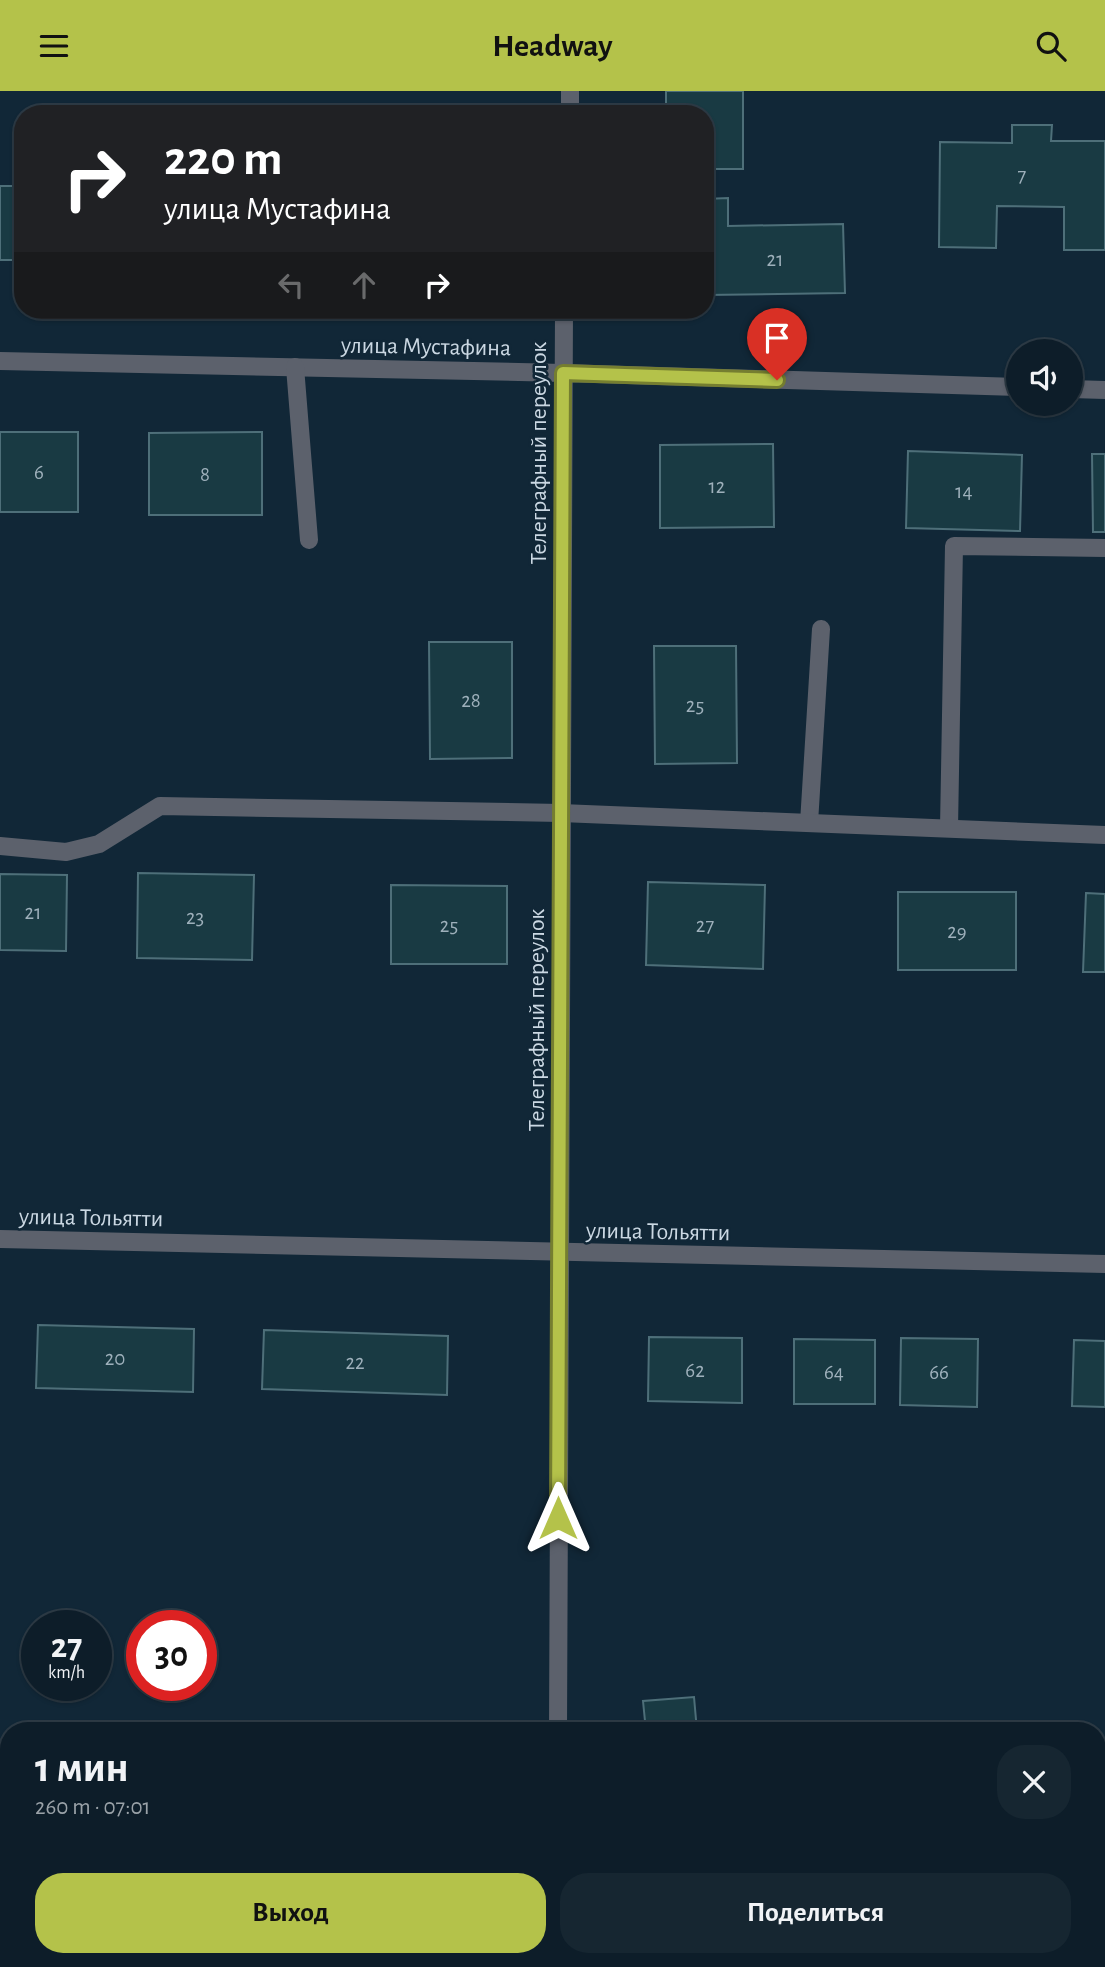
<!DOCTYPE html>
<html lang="ru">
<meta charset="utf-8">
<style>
:root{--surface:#0d1d29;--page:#162631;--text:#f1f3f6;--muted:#9aa2a8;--line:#2d3b46;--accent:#b4c24a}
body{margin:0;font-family:"Alegreya Sans",sans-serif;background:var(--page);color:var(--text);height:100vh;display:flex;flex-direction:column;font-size:26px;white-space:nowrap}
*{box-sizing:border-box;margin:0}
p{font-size:23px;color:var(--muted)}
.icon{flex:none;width:38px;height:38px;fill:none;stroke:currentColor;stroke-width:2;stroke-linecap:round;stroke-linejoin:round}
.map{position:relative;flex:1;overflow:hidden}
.side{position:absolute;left:0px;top:1631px;width:1106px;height:245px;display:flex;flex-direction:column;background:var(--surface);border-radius:28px 28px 0 0;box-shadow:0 2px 5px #0004,0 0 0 2px var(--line)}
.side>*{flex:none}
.hud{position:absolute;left:14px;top:14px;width:700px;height:214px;border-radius:28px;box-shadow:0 2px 5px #0004,0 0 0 2px var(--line);background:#202124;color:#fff;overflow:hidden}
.tools{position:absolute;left:1006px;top:248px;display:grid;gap:14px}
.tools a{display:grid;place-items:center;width:77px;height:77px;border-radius:50%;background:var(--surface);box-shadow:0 2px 5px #0004,0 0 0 2px var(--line);font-size:35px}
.speed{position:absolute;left:21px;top:1519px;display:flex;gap:14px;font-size:35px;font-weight:700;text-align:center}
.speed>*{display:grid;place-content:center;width:91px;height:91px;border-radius:50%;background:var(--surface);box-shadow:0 2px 5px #0004,0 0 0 2px var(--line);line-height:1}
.speed small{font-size:18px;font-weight:400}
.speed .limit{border:10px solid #d22;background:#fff;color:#111}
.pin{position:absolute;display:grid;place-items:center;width:60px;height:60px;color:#fff;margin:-72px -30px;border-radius:50% 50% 50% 0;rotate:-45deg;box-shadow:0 0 7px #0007}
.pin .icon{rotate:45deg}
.me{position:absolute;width:77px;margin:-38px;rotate:0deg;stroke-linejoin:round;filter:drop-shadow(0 0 5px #0008)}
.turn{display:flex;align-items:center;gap:24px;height:147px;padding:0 35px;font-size:32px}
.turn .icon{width:91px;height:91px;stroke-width:2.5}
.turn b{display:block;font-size:49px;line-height:60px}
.lanes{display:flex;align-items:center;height:66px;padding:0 35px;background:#0003;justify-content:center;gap:35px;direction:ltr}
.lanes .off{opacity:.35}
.round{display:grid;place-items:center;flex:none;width:74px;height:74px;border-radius:28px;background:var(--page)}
.head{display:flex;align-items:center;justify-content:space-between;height:119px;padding:0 35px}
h1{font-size:42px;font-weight:700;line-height:52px}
.button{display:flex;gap:14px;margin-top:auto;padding:14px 35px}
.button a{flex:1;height:80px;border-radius:28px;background:var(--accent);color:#111;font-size:28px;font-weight:700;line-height:80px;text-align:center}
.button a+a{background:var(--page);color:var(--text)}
header{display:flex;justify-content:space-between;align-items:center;height:91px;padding:0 35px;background:var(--accent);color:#111;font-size:32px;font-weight:700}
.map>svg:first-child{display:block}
</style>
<header><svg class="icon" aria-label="menu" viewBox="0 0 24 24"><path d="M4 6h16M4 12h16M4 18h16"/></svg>Headway<svg class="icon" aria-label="search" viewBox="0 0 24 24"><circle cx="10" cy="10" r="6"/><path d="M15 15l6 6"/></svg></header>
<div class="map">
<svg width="1105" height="1876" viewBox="0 0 1105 1876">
<rect width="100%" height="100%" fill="#112737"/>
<g fill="#193a43" stroke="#4e6f79" stroke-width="2">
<path d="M666,0H743V78H705V23H666Z"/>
<path d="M1012,34H1052L1051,50H1105V159H1064V116L997,115L996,157L939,156L940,51L1012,52Z"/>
<rect x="0" y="95" width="23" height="74"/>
<path d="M728,107V135L843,133L845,202L705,204V108Z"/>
<rect x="0" y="341" width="78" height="80"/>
<path d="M262,341V424H149V342Z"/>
<path d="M773,353L774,436L660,437V354Z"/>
<path d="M908,360L1022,364L1020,440L906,437Z"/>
<path d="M1092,363H1105V441H1093Z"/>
<path d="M429,551H512V667L430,668Z"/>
<path d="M654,555H736L737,672L655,673Z"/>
<path d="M138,782L254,784L252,869L137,867Z"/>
<path d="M0,783L67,784L66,860L0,859Z"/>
<path d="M648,791L765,794L763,878L646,874Z"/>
<path d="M391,794L507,795V873H391Z"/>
<rect x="898" y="801" width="118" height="78"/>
<path d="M1086,802L1105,803V881H1083Z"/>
<path d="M38,1234L194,1238L193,1301L36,1297Z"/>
<path d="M264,1239L448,1245L447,1304L262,1298Z"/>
<path d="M649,1246L742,1247V1312L648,1310Z"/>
<path d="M901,1247L978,1248L977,1316L900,1314Z"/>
<path d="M794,1248L875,1249V1313H794Z"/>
<path d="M1074,1249L1105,1250V1316L1072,1315Z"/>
<path d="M694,1606L697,1640H646L643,1610Z"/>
<path d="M1097,1689H1105V1724L1097,1725Z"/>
<rect x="47" y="1867" width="56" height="2"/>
<rect x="125" y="1867" width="55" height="9"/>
<rect x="251" y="1867" width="53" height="9"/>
<rect x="648" y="1867" width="59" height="9"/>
<rect x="761" y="1867" width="46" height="9"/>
<rect x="859" y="1867" width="54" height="9"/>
<rect x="938" y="1867" width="69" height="9"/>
</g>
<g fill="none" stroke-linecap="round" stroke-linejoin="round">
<g stroke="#5c616c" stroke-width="18">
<path d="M570,23V0"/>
<path d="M0,270L563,282L1018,296"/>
<path d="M295,276L309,449"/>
<path d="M1071,298L1105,299"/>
<path d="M809,732L821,538"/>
<path d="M949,737L954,455L1105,457"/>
<path d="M0,755L66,761L99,753L160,715L561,722L1105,744"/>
<path d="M0,1148L1105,1173"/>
<path d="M558,1640L564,219"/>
<path d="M0,1771H9"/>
<path d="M1097,1792H1105"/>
<path d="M557,1867V1876"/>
</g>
</g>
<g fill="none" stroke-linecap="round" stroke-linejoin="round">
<g stroke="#757e30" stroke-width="18">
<path id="route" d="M558,1427L563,282L777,289"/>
</g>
<use href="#route" stroke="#b4c24a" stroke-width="12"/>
</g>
<g text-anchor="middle" stroke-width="5" stroke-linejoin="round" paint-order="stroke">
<g font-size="21" fill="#9eb0bb">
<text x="1022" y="91">7</text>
<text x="775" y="175">21</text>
<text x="39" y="388">6</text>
<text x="205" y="390">8</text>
<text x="717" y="402">12</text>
<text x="964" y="407">14</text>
<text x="471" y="616">28</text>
<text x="695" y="621">25</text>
<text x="33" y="828">21</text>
<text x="195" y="833">23</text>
<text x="449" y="841">25</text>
<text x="705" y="841">27</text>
<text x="957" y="847">29</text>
<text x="115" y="1274">20</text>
<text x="355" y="1278">22</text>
<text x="695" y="1286">62</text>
<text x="834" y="1288">64</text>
<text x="939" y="1288">66</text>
</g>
<g font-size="24" fill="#cbd8e3" stroke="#112737">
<text transform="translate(426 255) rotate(1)" y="8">улица Мустафина</text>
<text transform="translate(538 362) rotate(-90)" y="8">Телеграфный переулок</text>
<text transform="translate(536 929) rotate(-90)" y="8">Телеграфный переулок</text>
<text transform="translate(91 1126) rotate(1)" y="8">улица Тольятти</text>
<text transform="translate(658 1140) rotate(1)" y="8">улица Тольятти</text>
</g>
</g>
</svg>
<div class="tools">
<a><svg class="icon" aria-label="sound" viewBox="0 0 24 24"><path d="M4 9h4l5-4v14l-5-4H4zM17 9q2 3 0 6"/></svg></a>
</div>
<div class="speed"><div>27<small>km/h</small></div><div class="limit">30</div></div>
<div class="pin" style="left:777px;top:289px;background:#d93025"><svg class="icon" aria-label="arrive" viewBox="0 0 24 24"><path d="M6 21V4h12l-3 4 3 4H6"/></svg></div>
<svg class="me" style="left:558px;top:1427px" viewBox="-20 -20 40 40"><path d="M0-17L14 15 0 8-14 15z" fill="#b4c24a" stroke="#fff" stroke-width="4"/></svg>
<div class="hud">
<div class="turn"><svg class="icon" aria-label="right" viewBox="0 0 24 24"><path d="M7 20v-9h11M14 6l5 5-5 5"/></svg><div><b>220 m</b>улица Мустафина</div></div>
<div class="lanes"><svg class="icon off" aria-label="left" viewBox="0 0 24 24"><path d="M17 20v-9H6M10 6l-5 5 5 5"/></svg><svg class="icon off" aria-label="ahead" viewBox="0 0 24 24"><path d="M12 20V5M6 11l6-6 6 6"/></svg><svg class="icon" aria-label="right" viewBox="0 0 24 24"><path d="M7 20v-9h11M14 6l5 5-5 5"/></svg></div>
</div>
<section class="side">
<div class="head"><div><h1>1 мин</h1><p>260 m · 07:01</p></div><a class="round"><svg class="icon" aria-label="close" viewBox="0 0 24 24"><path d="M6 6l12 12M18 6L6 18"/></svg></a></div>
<div class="button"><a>Выход</a><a>Поделиться</a></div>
</section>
</div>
